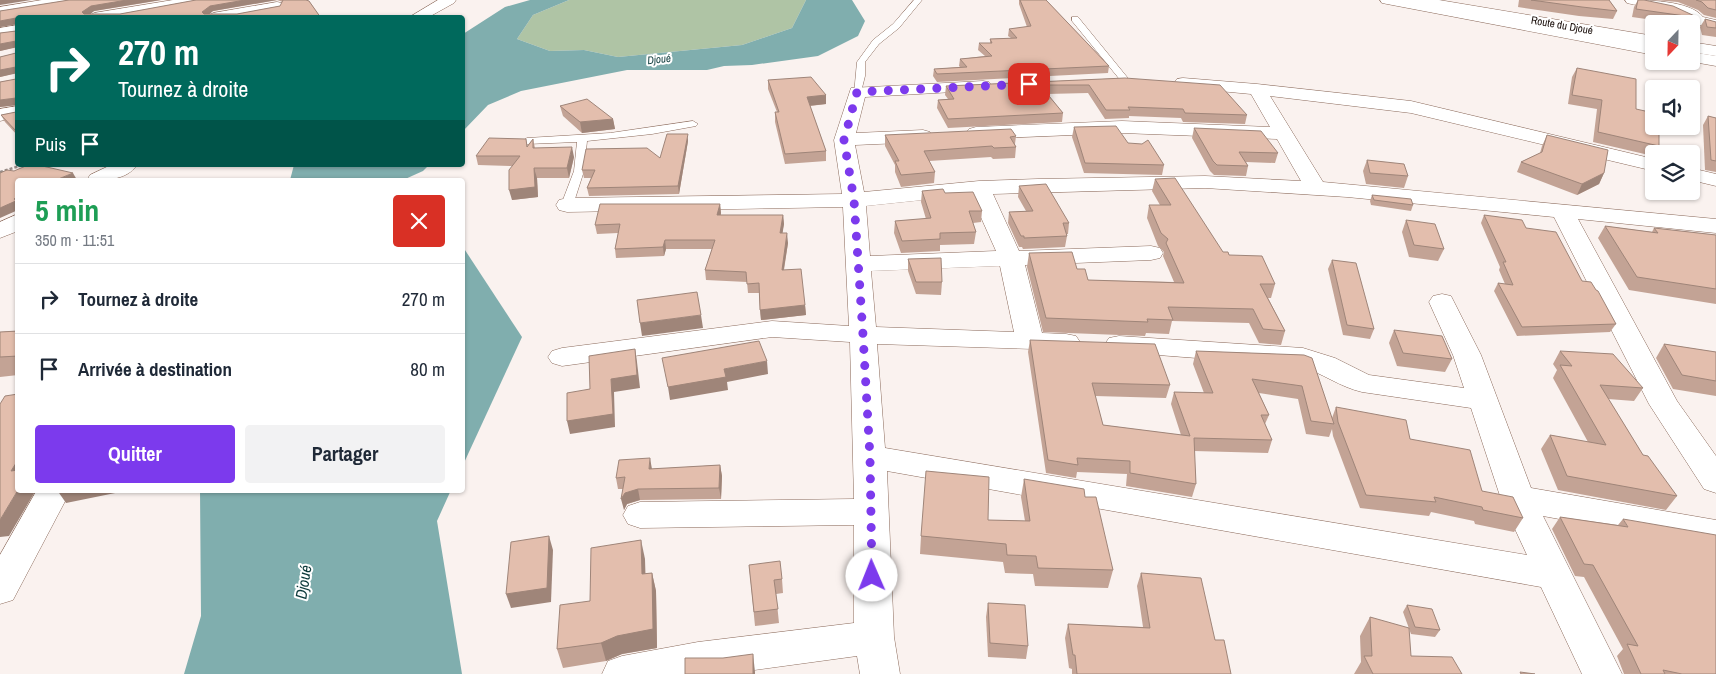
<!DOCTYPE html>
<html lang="fr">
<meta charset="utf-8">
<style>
:root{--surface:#fff;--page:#f2f2f3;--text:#1f2937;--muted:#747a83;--line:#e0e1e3;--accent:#7c3aed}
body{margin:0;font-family:"Archivo Narrow",sans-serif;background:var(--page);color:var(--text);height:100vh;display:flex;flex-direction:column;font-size:19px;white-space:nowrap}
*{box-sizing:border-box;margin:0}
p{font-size:16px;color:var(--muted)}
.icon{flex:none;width:28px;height:28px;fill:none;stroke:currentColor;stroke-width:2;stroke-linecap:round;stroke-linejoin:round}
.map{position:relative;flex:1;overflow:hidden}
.details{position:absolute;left:15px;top:178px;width:450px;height:315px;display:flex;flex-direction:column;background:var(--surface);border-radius:5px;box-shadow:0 1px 4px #0004}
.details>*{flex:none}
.top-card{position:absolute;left:15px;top:15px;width:450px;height:152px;border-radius:5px;box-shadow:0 1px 4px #0004;background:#00695c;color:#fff;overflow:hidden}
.needle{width:32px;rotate:202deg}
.controls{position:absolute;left:1645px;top:15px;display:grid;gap:10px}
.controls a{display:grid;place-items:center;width:55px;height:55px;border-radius:5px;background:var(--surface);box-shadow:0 1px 4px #0004;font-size:25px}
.pin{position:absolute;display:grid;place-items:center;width:42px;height:42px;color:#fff;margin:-21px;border-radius:10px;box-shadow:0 2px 8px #0006}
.me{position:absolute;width:55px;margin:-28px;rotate:359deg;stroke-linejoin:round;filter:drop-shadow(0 0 4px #0008)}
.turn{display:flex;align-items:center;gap:18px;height:105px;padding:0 20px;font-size:22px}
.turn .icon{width:65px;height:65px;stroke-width:2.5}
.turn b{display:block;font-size:35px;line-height:42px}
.then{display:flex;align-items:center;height:48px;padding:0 20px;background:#0003;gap:10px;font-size:19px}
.round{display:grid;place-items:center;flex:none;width:52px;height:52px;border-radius:5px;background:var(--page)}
.overview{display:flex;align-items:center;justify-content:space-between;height:85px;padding:0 20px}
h1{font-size:30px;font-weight:700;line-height:38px;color:#1e9e55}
.action{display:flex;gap:10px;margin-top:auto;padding:10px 20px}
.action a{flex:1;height:58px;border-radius:5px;background:var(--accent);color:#fff;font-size:20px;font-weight:700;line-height:58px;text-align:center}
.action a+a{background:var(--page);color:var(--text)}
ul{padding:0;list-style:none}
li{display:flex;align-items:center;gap:15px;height:70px;padding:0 20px;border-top:1px solid var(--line)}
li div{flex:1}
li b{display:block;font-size:19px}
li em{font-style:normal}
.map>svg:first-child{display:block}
</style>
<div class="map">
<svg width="1716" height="674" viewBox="0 0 1716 674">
<rect width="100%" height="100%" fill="#faf2ef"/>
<path fill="#afc4a5" d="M569,0H806L792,28L742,45L618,57L584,50L550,51L517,39L533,15Z"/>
<g fill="#80aeae">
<path d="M530,0H569L533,15L517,39L550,51L584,50L618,57L742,45L792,28L806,0H852L865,21L858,36L818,56L752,65L724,66L707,70H627L521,91L488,105L463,131V34L505,7Z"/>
<path d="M294,165H429L423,171L403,180H290Z"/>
<path d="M463,247L522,337L463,465Z"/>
<path d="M200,490H451L437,521L462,674H184L201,616Z"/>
</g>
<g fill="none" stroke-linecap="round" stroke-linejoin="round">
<g stroke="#8b6a5b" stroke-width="1">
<g id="lane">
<path d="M914,0H922L899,28L879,44L865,62V76L861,92L860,94H854L857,62L873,40L893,24Z"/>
<path d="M1072,17H1078L1127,77V81H1121L1072,21Z"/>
<path d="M693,121L698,124L696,126L652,134L587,141L584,171L573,205L567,208L561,205L574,171L577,142L527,144L522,141L527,138L610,133Z"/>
</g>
</g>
<g stroke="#8b6a5b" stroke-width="1">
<g id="street">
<path d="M42,0H76L74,3L69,4L0,15V7Z"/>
<path d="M173,0H205L203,3L198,4L123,18H87L94,13Z"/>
<path d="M1625,0C1645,0 1690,0 1703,17L1716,20V30L1689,22C1681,10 1642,7 1627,3Z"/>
<path d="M277,2L282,3L284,6L282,9L239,18H206L213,13Z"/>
<path d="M18,25V35L0,38V28Z"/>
<path d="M1183,78L1257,84L1411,101L1654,159V171L1411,113L1270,96L1323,182L1716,219V233L1578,219L1677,401L1716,456V493L1704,489L1649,404L1554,217L1347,197L1205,188L993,194L1019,251L1151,246L1160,248L1163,253L1160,258L1151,260L1025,265L1042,333L1066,334L1076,336L1080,342L1076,348L1066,350L877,344L885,448L1527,555L1501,499L1471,408L1362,392C1340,387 1322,373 1300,366L1119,352L1109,350L1105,344L1109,338L1119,336L1303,348L1335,358L1369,375L1464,388L1453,355L1429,302L1433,296L1442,294L1451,296L1481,355L1531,488L1716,520V548L1543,516L1622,674H1582L1541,587L887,471L894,637L900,674H860L857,656L725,674H602L608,661L622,656L698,642L854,623V525L640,528L628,524L623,515L628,506L640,502L854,499L850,342L772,337L562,366L552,363L548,357L552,351L562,348L772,321L849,326L843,207L567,212L559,210L556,205L559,200L567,198L842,194L834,140L851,88L983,81L989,82L992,86L989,90L865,97L856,133L923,130L930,132L933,136L930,140L923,142L855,145L864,192L979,181L1038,179L1205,176L1301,181L1277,139L1122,133L976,139L969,137L966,133L969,129L976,127L1122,121L1270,127L1251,94L1177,87L1174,83L1177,79ZM971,195L996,251L870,256L866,206ZM1000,266L1014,332L876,327L871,271Z"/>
<path d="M18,106V117L0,121V109Z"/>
<path d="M1691,168L1716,174V186L1691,180Z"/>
<path d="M37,490H71L13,600L0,604V555Z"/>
</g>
</g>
<g stroke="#8b6a5b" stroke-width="1">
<g id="secondary">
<path d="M1380,0H1410L1654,45V55L1387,4L1382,3Z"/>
<path d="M1691,52L1716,56V66L1688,61H1691Z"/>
</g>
</g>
<g stroke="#8b6a5b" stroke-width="1">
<g id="primary">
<path d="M438,0H456L454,3L427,18H408Z"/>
<path d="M1406,0H1439L1654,36V46L1413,4L1408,3Z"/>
<path d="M1691,42L1716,46V56L1691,52Z"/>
<path d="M111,165H137C126,181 105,180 87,180L90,175Z"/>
<path d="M18,214V231L0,238V222Z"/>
</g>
</g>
<path stroke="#978d8a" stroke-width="2.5" stroke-dasharray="3 2" stroke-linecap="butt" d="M0,172L23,165"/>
<use href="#lane" fill="#fff" fill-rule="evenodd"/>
<use href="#street" fill="#fff" fill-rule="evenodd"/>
<use href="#secondary" fill="#fff" fill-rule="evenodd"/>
<use href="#primary" fill="#fff" fill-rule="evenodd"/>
</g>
<g fill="#c3a395" fill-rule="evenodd">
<path d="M69,0H161L94,11L89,14H120L196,0H306L309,1L321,18H18V136L5,122L1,115L16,112V105L0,107V82L16,79V73L0,77V57L16,53V47L0,51V33L16,31V24L0,27V11ZM277,0L283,2L280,6L237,14H208L213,11Z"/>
<path d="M1019,0H1046L1109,66L1108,73L937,82L933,76L934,69L960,67L959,66L960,59L985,56L978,50L979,43H990V39L1011,38L1008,36L1009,29L1027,27L1019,4Z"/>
<path d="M1519,0H1609L1617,11L1613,19L1579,16L1518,7Z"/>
<path d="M1638,0L1699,18L1695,26L1691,25V24H1681L1632,17L1634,7Z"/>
<path d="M1654,0H1716V18L1704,15L1698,10L1678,2Z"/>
<path d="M1705,19L1716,22V37L1702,35L1700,27Z"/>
<path d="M1577,68L1659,146L1655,154H1654L1653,156L1593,142L1597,109L1568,104L1572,77Z"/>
<path d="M1125,78L1247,115L1245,124L1183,122L1181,118L1129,116V118L1105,119L1088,93L1047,94L1063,113L1062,122L948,128L937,108L938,100L948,99L945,95L946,86Z"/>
<path d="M768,80L826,95V104L810,106L826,151V161L785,164L775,122V112H777L768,89Z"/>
<path d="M560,106L613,119L615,129L582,133L563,116Z"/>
<path d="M1708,116L1716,118V172L1705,170L1703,125Z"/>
<path d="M1074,127L1128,143L1164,165L1162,175L1084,173L1072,137Z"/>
<path d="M1194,128L1278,153L1275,163L1246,162L1248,166L1246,176L1214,175L1210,171L1192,138Z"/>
<path d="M885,135L1016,136L1015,144L1016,147L1015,158L993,159L991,157L929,161L935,172L934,183L901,187L895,172V165L885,146Z"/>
<path d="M1547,135L1604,173L1599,184L1577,195L1517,172L1521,162L1540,153L1542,146Z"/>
<path d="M526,139L527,146L533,139L535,148L574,157L569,178H537L538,197L512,200V166L478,165L476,156Z"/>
<path d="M688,141L679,194L589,196L587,188L591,178H584L582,170L660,158Z"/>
<path d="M1367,160L1408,176L1404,188L1366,184L1363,171Z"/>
<path d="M1155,179L1223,252L1229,255L1275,284L1271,298H1268L1285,331L1281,345L1259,343L1249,323L1172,321L1169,334L1146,333L1145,336L1043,332L1027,267L1029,253L1077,269L1088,280L1174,282L1163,256L1164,252L1158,246L1147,218L1149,205H1160L1152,191Z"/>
<path d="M1019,186L1069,223L1068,234H1066L1067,236L1065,247L1023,249L1022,247H1019L1008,223L1009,212L1026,211L1018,197Z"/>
<path d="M922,191L982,211L981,222L973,223L976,232L974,244L940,245V251L901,253L894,233L895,221L926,219L921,202Z"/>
<path d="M1372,195L1413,205L1411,211L1371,205L1370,201Z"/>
<path d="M720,204L721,215H783L784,224L782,233L788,243L784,270L805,305L806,315L761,320L759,293H748L747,282L706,280L705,270L712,249H666L664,256L616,258L615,249L618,233L597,234L595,225Z"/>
<path d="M1484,215L1526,228L1582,281L1616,324L1610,332L1517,336L1494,291L1498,283L1505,284L1499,270L1500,267L1481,223Z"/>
<path d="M1406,220L1444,249L1438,261L1409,257L1402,232Z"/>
<path d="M1605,226L1652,232L1654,228L1716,235V304L1629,290L1598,238Z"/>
<path d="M908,259L942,282L941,295L916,294L908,271Z"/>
<path d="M1332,260L1374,329L1370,339L1343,335L1328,269Z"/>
<path d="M1394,330L1452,359L1445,372L1397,366L1389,343Z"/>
<path d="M18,331V375L0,377V332Z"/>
<path d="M1030,340L1170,385L1166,398L1095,396L1103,425L1181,435L1171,404L1174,392L1204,393L1193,364L1196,351L1304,355L1332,418L1336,407L1410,439L1482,491L1523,518L1514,532L1475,524L1474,521L1431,512L1429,516L1360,508L1333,436L1332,429L1329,437L1306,434L1298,399L1259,393L1269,415L1265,424L1272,440L1268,453L1194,451L1196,484L1192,497L1126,486L1127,474L1077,472L1076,478L1046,473L1028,352Z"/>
<path d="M1664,344L1716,352V396L1673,389L1656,358Z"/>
<path d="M1560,351L1643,388L1634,401L1608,399L1643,455L1677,496L1666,510L1558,490L1541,449L1550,435L1588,442L1553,378L1557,370L1553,364Z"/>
<path d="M720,465L722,476L721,499L640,500L627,504L624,510L623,489H618L616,478L652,469Z"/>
<path d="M1024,479L1085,497L1113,570L1108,588L1035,586L1033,574L1005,573L1003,562L920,554L921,536L988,520L1025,521L1021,497Z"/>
<path d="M1560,517L1618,525L1623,519L1716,674H1624L1617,656L1623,649L1584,577L1575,576L1552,529Z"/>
<path d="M645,559V574L652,573L656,591L657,648L622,654L606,661L563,668L557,649L590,601Z"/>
<path d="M749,565L782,579L783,593L776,594L779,623L755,626Z"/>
<path d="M1141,573L1215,640L1231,674H1072V669L1069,668L1065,638L1068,624L1143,627L1137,586Z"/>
<path d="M988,603L1028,646L1026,659L988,657L986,617Z"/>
<path d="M1407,605L1440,630L1435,637L1411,634L1403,612Z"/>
<path d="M1370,617L1411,656L1462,674H1354L1361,662L1360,636Z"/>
</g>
<g fill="#9f8579">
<path d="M0,0H31L0,5Z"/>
<path d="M127,0H161L94,11L86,18L82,12L91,6Z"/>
<path d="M245,0H277L213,11L205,18L202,12L210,6Z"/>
<path d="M16,18L18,24L0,27V21Z"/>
<path d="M16,41L18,47L0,51V44Z"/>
<path d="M16,67L18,73L0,77V70Z"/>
<path d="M826,95V104L807,106V97Z"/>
<path d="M16,98L18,105L0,107V100Z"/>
<path d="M613,119L615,129L582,133L580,122Z"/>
<path d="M688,134V141L679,194L678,186Z"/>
<path d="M572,147L574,157L569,178L567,168Z"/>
<path d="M534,168L537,178L538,197L512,200L509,190Z"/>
<path d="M73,173L77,180H56Z"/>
<path d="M1604,173L1599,184L1577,195L1582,184Z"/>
<path d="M18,197V210L0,218V208L14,199Z"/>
<path d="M720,204L721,213L718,224L717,215Z"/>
<path d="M783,215L784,224L781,243L780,233Z"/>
<path d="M787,233L788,243L782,280V270Z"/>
<path d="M665,240L666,249L664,256L663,247Z"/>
<path d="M805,305L806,315L761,320L760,310Z"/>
<path d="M701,315L703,328L642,336L640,323Z"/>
<path d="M635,349L637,362L640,388L614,392L615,427L570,434L567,421L611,379Z"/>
<path d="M767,361L768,374L727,382L728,390L670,400L668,387L724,369Z"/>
<path d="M650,458L652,469H649Z"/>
<path d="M18,460V479L11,471Z"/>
<path d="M720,465L722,476L721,499L719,488Z"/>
<path d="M638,489L640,500L627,504L624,510L621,499L625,493Z"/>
<path d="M18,490H36L9,536L0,537V520Z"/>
<path d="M57,490H130L66,503Z"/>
<path d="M549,536L553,550L551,602L511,608L506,594Z"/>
<path d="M641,540L645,559L646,593L642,574Z"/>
<path d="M652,573L656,591L657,648L622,654L606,661L601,643Z"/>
<path d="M753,654L755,672V674H753Z"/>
</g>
<g fill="#e3bead" stroke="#9f8579">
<path d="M69,0H127L91,6L82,12L84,14H120L196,0H245L210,6L202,12L204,14H237L280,6L283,0H306L309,1L321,18H18V132H17L1,115L16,112V98L0,100V82L16,79V67L0,70V57L16,53V41L0,44V33L16,31V18L0,21V11Z"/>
<path d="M1020,0H1046L1109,66L937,74L934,69L967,67L960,59L992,56L979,43H992L990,39L1017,38L1009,29L1031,26Z"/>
<path d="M1531,0H1609L1617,11L1582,7Z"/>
<path d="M1638,0H1644L1673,6L1699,18L1636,9Z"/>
<path d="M1696,0H1716V10L1708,8L1702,2Z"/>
<path d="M1705,19L1716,22V28L1707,27Z"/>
<path d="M1577,68L1636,79V109L1654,113V126H1659V146L1598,132L1602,100L1572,95Z"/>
<path d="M811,77L826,95L807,97L826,151L785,154L775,112H779L768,80Z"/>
<path d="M1125,78L1220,85L1247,115L1185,113L1183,109L1128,107L1130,110H1106L1089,85H1040L1063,113L948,119L938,100L954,99L946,86Z"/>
<path d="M587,99L613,119L580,122L560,106Z"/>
<path d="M1708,116L1716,118V161L1711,160Z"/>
<path d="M1116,126L1128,143L1142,144L1148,140L1164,165L1085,163L1074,127Z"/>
<path d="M1194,128L1261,131L1278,153L1239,152L1248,166L1217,165L1213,161Z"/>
<path d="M1011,129L1016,136L1010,137L1016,147L994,148L992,146L924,151L935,172L901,175L895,161H899L885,135Z"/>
<path d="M667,134H688L678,186L587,188L595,170H582L586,149L647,148L660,158Z"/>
<path d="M1547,135L1608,150L1604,173L1582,184L1521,162L1542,152Z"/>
<path d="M489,138L526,139L527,147L533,139V148L572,147L567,168H534L535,187L509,190V170L520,156H476Z"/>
<path d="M1367,160L1404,164L1408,176L1370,173Z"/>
<path d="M28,165H38L73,173L56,180H18V197L14,199L18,200L0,208V173L7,170L14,171Z"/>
<path d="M1175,178L1223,252H1228L1229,255L1262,256L1275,284H1260L1285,331L1263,329L1253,309L1168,307L1173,320L1147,319L1148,322L1046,318L1029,253L1072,252L1077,269H1085L1088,280L1184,283L1166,243L1168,239L1161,233L1149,205H1171L1155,179Z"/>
<path d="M1046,184L1069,223H1063L1067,236L1024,238V236H1021L1009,212L1033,211L1019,186Z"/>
<path d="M943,189L945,193L973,192L982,211H969L976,232L940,233V239L902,241L895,221L931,218L922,191Z"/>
<path d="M1372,195L1411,199L1413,205L1374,200Z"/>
<path d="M600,204H720L717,215H783L780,233H787L782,270L801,269L805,305L760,310L759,283L747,284L746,272L705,270L715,240H665L663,247L615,249L620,224L595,225Z"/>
<path d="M1484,215L1522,220L1526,228L1556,232L1582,281L1591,282L1596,290L1598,291L1616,324L1522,327L1498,283L1513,285L1503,262H1506Z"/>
<path d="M1406,220L1435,224L1444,249L1414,245Z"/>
<path d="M1605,226L1658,233L1654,228L1716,235V289L1637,277Z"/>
<path d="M941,258L942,282H916L908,259Z"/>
<path d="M1332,260L1356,263L1374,329L1347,325Z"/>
<path d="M697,292L701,315L640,323L637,300Z"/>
<path d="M1394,330L1442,336L1452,359L1403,353Z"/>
<path d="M18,331V356L0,357V332Z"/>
<path d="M1030,340L1155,344L1170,385L1092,383L1103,425L1190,436L1174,392L1213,393L1196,351L1304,355L1312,358L1334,424L1311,421L1302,386L1252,379L1269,415H1261L1272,440L1194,438L1196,484L1130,473V461L1077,458L1078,465L1048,460Z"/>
<path d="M759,341L767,361L724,369L726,377L668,387L662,358Z"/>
<path d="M1664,344L1716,352V381L1682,375Z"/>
<path d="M635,349L637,375L611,379L613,414L567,421V393L590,389L589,356Z"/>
<path d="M1560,351L1613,354L1643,388L1600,385L1643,455L1648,456L1677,496L1567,476L1550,435L1606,445L1560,365L1572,366Z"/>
<path d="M18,394V460L11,471L18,470V490L0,520V404L5,396Z"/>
<path d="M1336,407L1406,420L1410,439L1470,450L1482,491L1513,497L1523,518L1483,510L1482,507L1434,497L1436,502L1366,495L1338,422Z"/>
<path d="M650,458L649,469L720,465L719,488L638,489L625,493L621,499L625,477L616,478L619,460Z"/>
<path d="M926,471L989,477L988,520L1030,521L1024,479L1084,489L1085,497H1096L1113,570L1038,568L1036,556L1007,555L1006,544L921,536Z"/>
<path d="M1560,517L1628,527L1623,519L1716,535V674H1682L1663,670L1665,674H1641L1627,644L1638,646L1593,565L1584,564Z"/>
<path d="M549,536L547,588L506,594L511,542Z"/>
<path d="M641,540L642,574L652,573L653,629L617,636L601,643L557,649L560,605L590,601L591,548Z"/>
<path d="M780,561L782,579L774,580L778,609L754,612L749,565Z"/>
<path d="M1141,573L1201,578L1215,640H1224L1231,674H1077L1075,655H1073L1068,624L1150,628Z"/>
<path d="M988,603L1025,605L1028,646L990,643Z"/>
<path d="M1407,605L1432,609L1440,630L1415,627Z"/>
<path d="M1370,617L1409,628L1411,656L1452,657L1462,674H1373L1364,656H1372Z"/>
<path d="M753,654V674H685V658H723Z"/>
<path d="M1520,672L1535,674H1521Z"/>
</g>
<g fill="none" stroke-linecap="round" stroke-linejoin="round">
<path stroke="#7c3aed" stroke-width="9" stroke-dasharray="0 16.2" d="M872,576L870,457L863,335L854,200L844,140L857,92L1029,84"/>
</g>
<g text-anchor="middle" stroke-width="4" stroke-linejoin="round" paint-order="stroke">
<g font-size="11" fill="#140804" stroke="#fff">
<text transform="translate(1562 25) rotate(10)" y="4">Route du Djoué</text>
</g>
<g font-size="11" font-style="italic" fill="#0d3a3b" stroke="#fff">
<text transform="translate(659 59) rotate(-6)" y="4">Djoué</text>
</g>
<g font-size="16" font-style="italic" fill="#0d3a3b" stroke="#fff">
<text transform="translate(303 582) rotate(-81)" y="6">Djoué</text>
</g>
</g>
</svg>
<div class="controls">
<a><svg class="needle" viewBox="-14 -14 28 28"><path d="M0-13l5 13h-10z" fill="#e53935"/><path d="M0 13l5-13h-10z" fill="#747a83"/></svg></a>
<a><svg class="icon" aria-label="sound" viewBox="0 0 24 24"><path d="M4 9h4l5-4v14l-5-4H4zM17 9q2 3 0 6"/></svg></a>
<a><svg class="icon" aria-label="layers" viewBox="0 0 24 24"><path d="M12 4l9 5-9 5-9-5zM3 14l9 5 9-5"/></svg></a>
</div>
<div class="pin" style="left:1029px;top:84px;background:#d93025"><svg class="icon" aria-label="arrive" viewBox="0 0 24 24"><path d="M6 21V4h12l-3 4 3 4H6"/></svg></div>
<svg class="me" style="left:872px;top:576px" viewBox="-20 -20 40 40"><circle r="19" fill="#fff"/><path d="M0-13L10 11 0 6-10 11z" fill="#7c3aed"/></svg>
<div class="top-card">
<div class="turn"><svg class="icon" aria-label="right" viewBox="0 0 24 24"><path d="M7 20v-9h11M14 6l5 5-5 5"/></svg><div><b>270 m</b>Tournez à droite</div></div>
<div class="then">Puis<svg class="icon" aria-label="arrive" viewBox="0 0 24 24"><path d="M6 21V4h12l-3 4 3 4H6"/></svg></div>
</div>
<section class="details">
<div class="overview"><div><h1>5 min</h1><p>350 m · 11:51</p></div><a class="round" style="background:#d93025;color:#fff"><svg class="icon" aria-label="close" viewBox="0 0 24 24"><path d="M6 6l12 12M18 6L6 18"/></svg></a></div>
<ul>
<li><svg class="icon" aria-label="right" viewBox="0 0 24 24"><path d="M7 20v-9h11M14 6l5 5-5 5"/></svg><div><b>Tournez à droite</b></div><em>270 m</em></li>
<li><svg class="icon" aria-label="arrive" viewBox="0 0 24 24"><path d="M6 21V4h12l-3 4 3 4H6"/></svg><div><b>Arrivée à destination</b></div><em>80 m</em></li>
</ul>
<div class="action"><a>Quitter</a><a>Partager</a></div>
</section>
</div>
